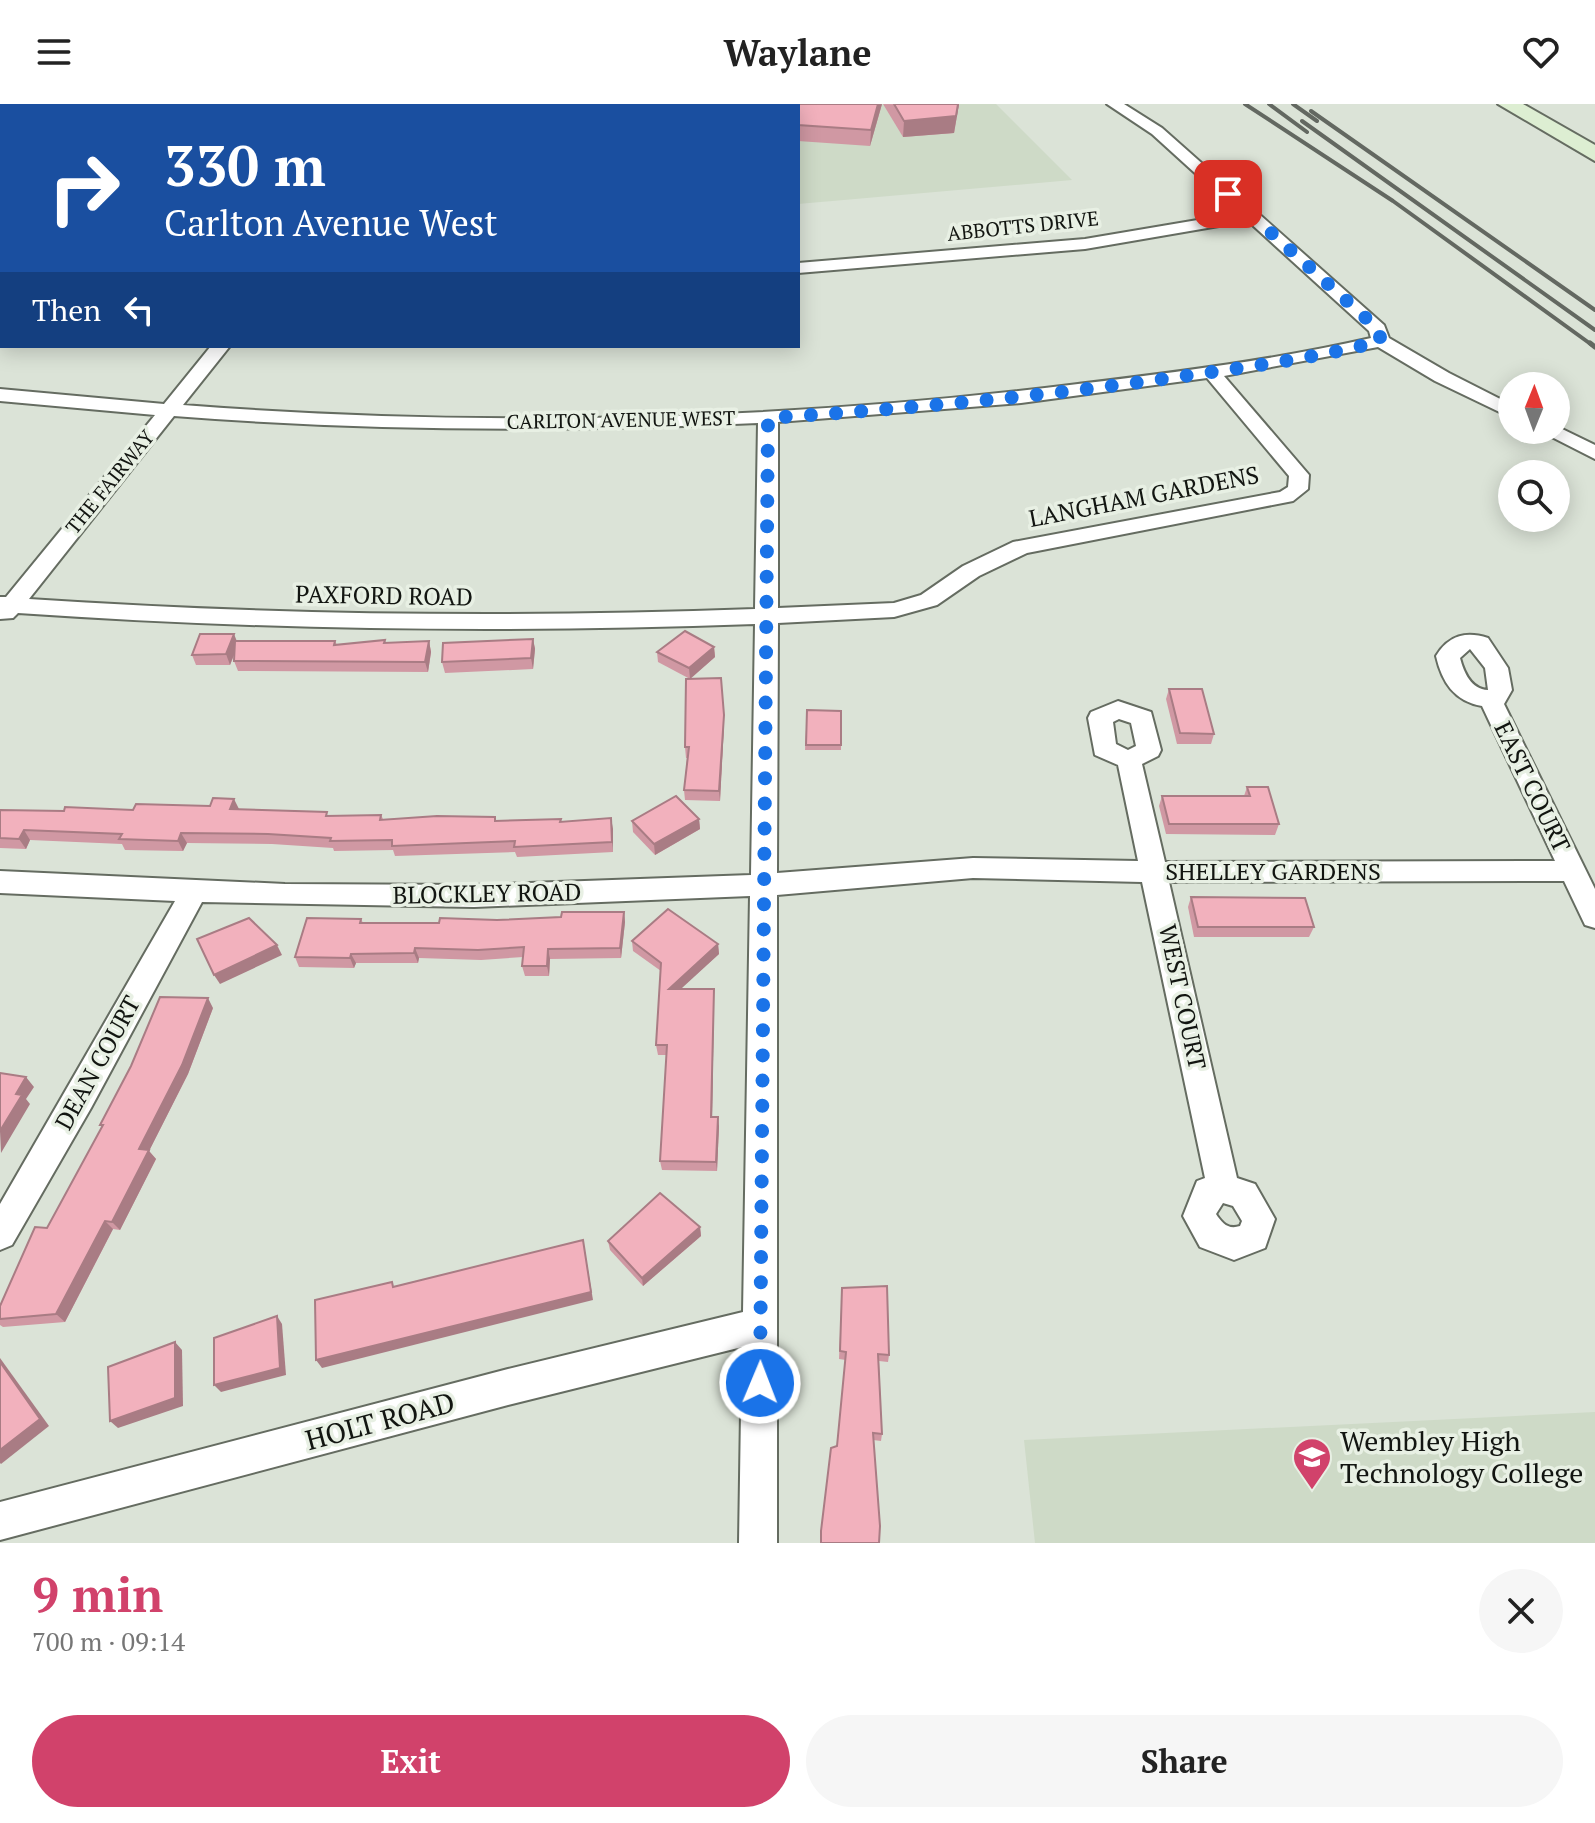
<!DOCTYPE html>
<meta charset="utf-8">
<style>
:root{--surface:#fff;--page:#f6f6f6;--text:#222;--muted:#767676;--accent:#d1426b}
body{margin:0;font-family:"PT Serif",serif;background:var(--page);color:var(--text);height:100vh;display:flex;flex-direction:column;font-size:30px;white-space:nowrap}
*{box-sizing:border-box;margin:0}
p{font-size:26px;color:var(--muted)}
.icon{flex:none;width:44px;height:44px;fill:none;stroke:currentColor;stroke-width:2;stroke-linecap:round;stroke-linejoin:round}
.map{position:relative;height:1439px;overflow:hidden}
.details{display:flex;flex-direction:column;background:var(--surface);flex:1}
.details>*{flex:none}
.top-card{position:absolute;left:0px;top:0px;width:800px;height:244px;box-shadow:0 4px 20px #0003;background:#1a4fa0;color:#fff;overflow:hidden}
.needle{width:52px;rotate:1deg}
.controls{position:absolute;left:1498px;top:268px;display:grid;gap:16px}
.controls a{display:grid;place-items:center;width:72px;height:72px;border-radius:50%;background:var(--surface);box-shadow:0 4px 20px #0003;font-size:40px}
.pin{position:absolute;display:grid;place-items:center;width:68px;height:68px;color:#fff;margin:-34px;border-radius:16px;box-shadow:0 4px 12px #0006}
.me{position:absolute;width:88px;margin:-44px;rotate:1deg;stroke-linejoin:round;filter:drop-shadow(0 0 6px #0008)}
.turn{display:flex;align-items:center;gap:28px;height:168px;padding:0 32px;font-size:36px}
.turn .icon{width:104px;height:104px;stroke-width:2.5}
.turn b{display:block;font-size:56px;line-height:68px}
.then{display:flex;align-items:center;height:76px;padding:0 32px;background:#0003;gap:16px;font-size:30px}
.round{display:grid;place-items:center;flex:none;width:84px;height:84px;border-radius:42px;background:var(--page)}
.summary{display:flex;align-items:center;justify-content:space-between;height:136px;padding:0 32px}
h1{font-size:48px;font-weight:700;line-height:60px;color:var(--accent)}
.action{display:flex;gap:16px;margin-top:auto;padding:16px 32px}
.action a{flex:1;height:92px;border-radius:48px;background:var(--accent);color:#fff;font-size:32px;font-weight:700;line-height:92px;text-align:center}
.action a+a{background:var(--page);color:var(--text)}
header{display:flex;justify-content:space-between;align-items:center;height:104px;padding:0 32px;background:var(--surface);font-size:36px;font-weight:700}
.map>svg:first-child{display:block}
</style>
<header><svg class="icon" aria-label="menu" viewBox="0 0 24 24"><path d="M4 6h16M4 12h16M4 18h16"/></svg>Waylane<svg class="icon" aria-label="heart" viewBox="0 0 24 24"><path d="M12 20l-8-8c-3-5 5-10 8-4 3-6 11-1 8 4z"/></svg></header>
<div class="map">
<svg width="1595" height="1439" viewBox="0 0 1595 1439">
<rect width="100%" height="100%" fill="#dbe3d7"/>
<g fill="#cedac7">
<path d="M747,0H996L1072,76L798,100V2Z"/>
<path d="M1595,1308V1439H1035L1024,1336Z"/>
</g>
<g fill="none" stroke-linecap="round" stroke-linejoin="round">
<g stroke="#656c61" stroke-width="4">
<g id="street">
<path d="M196,0H211L195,2Z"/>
<path d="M412,0H427L411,2Z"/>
<path d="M1107,0H1124L1162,24L1384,221L1389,234L1449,269L1512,301V314L1435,277L1378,243L1224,272L1309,371L1308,385L1293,397L1027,449L979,472L937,501L894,513L778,519L777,769L973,754L1138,757L1118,661L1095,651L1088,614L1091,608L1118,597L1151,608L1161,646L1158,652L1142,660L1165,758L1555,757L1482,602C1454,597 1442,578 1436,552C1449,531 1466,527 1488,534L1508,564L1512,586L1504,600L1595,785V824L1585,821L1564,777L1169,778L1237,1074L1255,1080L1275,1115L1265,1144L1234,1156L1200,1143L1183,1112L1197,1077L1205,1074L1142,778L973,774L777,791V1439H739L742,1243L508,1301L0,1436V1398L508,1265L743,1208L750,792L474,803L202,798L91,1004L12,1141L0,1146V1100L175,797L0,789V767L285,780L474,781L751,771L755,520C508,529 264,526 18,509L13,514L0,515V493H6L155,311L0,297V285L164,300L211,242H230L183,301C480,324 782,317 1078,280C1176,268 1275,256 1371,234L1369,227L1248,117L1085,145L798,169V159L1085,135L1239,109L1152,30ZM1207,274L1289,372L1288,383L1280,388L1013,438L963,462L921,491L894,499L778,504V318L1021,299ZM174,312C368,327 564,328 758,319L755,505C512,514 271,511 29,495ZM1470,545L1485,564L1488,586C1471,585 1464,569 1460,554ZM1119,615L1131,619L1136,642L1128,646L1116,640L1113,618ZM1223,1099L1233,1102L1242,1117L1240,1122C1228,1126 1222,1119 1216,1110Z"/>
<rect x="0" y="129" width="2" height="10"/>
<path d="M1556,322L1595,341V355L1538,326H1556Z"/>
</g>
</g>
<g stroke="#656c61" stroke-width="4">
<path id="secondary" d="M1498,0H1523L1595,41V57Z"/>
</g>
<use href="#street" fill="#fff" fill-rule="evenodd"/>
<use href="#secondary" fill="#ddeed2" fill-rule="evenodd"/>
<g stroke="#636861" stroke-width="4">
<path d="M1245,0L1393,97L1592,241"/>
<path d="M1269,0L1307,28"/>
<path d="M1293,0L1317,17"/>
<path d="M1311,7L1595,206"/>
<path d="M1302,17L1595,226"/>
</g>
<path stroke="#636861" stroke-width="5" d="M1590,239L1595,243"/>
</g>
<g fill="#d098a3">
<path d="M779,0H882L870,42L798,37V2Z"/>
<path d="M883,0H959L954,29L903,33Z"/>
<path d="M533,535L535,545L533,565L445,569L442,558Z"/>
<path d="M385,536L386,539L429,537L431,548L428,568L238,567L234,557L235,549L230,561H196L192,551L236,537H335L337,541Z"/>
<path d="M714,543L715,553L690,575L658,558L657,548Z"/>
<path d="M1169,585L1214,630L1211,640H1177L1166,595Z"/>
<path d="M807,606L841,607V646H805Z"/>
<path d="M724,621L720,697L685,696L684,686L687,654H686L685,643Z"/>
<path d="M1247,683L1279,720L1275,731L1166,730L1159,702L1162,692H1244Z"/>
<path d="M239,705L329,712L381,711L383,715L495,713L496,717L561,718L611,714L613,748L517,753L515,748L395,752L393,746L334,747L333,744L272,740L187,739L183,747L125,746L122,740L30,736L26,745L0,744V706H133Z"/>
<path d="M699,715L700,725L655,751L633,728L632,717Z"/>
<path d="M1191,793L1314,823L1309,833H1194L1188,803Z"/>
<path d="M624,808L625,818L621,854L550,855L549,872H525L522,862L523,853L481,856L419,854L418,859H356L354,864L299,863L295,853L361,815L363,819H439L561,813Z"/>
<path d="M632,837L718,840L719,850L680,885L714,895L712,1013L719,1022L717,1067L662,1066L660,1057L667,951H658L656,941L661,867L633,847Z"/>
<path d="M213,904L188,970L149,1047L156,1055L120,1126L113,1125L65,1218L3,1223L0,1221V1202L47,1124L102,1023L100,1021L131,962Z"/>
<path d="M700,1123L701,1132L643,1182L610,1146L608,1137Z"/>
<path d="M842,1184L889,1251L888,1258L879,1257L882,1330L881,1337L873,1336L837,1342L846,1256L839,1255Z"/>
</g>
<g fill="#a97c84">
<path d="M878,0H882L870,42L871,26Z"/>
<path d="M959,0L954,29L903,33L904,17Z"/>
<path d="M234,530L238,540L230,561L226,550Z"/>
<path d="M533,535L535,545L533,565L531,554Z"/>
<path d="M429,537L431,548L428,568L425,558Z"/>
<path d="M714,543L715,553L690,575L689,564Z"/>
<path d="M724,611V621L720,697L719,687Z"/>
<path d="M234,695L239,705H230Z"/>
<path d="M611,714L613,725V748L612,738Z"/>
<path d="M699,715L700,725L655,751L654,740Z"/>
<path d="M24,726L30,736L26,745L19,735Z"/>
<path d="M181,729L187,739L183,747L178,737Z"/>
<path d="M624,808L625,818L621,854L620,844Z"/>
<path d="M718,840L719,850L670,895L669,885Z"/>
<path d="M277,841L282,851L220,880L214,871Z"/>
<path d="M415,844L419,854L418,859L414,849Z"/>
<path d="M548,845L550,855L549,872L547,862Z"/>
<path d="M351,850L356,859L354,864L350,854Z"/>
<path d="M714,885V895L712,1022L711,1013Z"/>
<path d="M208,894L213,904L188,970L149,1047L156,1055L120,1126L112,1118L139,1045Z"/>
<path d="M26,973L34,983L26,995L30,1000L1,1049L0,1027L16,990Z"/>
<path d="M718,1013L719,1022L717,1067L716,1058Z"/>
<path d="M105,1117L113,1125L65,1218L56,1210Z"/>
<path d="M700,1123L701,1132L643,1182L642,1174Z"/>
<path d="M583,1136L593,1196L322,1264L316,1256Z"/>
<path d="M277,1212L282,1220L286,1271L221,1288L214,1281Z"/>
<path d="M175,1238L182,1246L183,1302L118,1324L110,1317Z"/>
<path d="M0,1254L49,1322L1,1360L0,1359Z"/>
</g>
<g fill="#f2b1bd" stroke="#a97c84" stroke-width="2">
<path d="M779,0H878L871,26L798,21V2H778Z"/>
<path d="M894,0H958L956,12L904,17Z"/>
<path d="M685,527L714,543L689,564L657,548Z"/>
<path d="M200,530H234L226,550L192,551Z"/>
<path d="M533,535L531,554L442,558L443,539Z"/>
<path d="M385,536L384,539L429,537L425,558L234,557L235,537H335L334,541Z"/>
<path d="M721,574L724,611L719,687L684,686L689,643H685L686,575Z"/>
<path d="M1169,585H1202L1214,630L1180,629Z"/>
<path d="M807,606L841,607V641H806Z"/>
<path d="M1247,683H1268L1279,720H1169L1162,692H1250Z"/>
<path d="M676,692L699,715L654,740L632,717Z"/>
<path d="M213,694L234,695L230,705L327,708L326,712L381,711L380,716L437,712L495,713V717L561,715L560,718L611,714L612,738L514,743L515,737L392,742V736L330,737L331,734L268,730L181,729L178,737L119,735L122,730L24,726L19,735L0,734V706L64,707L65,703L133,706L136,700L210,702Z"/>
<path d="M1191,793L1305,794L1314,823H1198Z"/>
<path d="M668,805L718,840L669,885H714L711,1013H718L716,1058L660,1057L667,941H656L661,859L632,837Z"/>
<path d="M562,808H624L620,844L548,845L547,862H522L524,843L478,846L415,844L414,849L351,850L350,854L295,853L307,814L361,815L360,819H439L440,814L497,816L561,813Z"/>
<path d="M249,814L277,841L214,871L197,835Z"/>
<path d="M160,893L208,894L182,961L139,1045L149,1046L112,1118L105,1117L56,1210L0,1215V1202L35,1123L47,1124L103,1021H100L131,962Z"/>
<path d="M0,969L26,973L16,990L22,991L0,1027Z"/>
<path d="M660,1089L700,1123L642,1174L608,1137Z"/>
<path d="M583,1136L591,1188L316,1256L315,1196L392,1178L393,1183Z"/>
<path d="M887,1182L889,1251L878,1250L882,1330L873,1329L880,1422L879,1439H821V1427L831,1344L837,1342L846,1248L840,1247L842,1184Z"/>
<path d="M277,1212L280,1264L214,1281V1234Z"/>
<path d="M175,1238V1294L110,1317L108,1263Z"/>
<path d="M0,1258L40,1315L0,1346Z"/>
</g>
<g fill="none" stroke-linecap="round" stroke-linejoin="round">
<path stroke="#1a73e8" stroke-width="14" stroke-dasharray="0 25.2" d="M760,1279L768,314C903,305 1036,293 1170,274C1240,264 1312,255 1381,237L1378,225L1228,90"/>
</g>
<defs>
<g id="school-pin" transform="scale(2)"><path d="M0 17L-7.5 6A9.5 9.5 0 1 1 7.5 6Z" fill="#d1426b" stroke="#e8f0e4"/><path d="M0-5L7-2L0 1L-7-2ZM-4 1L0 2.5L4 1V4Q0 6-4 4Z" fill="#fff"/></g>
</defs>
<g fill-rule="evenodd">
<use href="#school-pin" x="1312" y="1353"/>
</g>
<g text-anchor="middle" stroke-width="7" stroke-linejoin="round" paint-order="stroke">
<g font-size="20" fill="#121511" stroke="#e8f0e4">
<text transform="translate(1023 122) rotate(-6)" y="7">ABBOTTS DRIVE</text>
<text transform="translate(621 316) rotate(-1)" y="7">CARLTON AVENUE WEST</text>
<text transform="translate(110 378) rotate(-51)" y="7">THE FAIRWAY</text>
</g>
<g font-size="24" fill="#121511" stroke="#e8f0e4">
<text transform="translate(1144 393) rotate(-11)" y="8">LANGHAM GARDENS</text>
<text transform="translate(384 492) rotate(1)" y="8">PAXFORD ROAD</text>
<text transform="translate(1532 683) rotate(64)" y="8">EAST COURT</text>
<text x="1273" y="776">SHELLEY GARDENS</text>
<text transform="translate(487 790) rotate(-1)" y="8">BLOCKLEY ROAD</text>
<text transform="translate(1182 893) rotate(78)" y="8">WEST COURT</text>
<text transform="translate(98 959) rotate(-61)" y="8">DEAN COURT</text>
</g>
<g font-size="28" fill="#121511" stroke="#e8f0e4">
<text transform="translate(380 1317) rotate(-15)" y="10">HOLT ROAD</text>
</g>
<g font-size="28" fill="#121511" stroke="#e8f0e4" text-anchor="start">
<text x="1340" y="1347">Wembley High<tspan x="1340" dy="32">Technology College</tspan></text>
</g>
</g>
</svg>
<div class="controls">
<a><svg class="needle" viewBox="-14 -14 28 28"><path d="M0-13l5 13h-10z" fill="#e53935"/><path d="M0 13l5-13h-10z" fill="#767676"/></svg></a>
<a><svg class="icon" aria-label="search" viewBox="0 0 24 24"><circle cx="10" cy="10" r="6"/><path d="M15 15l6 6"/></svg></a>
</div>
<div class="pin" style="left:1228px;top:90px;background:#d93025"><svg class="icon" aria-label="arrive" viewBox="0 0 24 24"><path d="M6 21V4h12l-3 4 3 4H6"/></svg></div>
<svg class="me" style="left:760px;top:1279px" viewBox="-20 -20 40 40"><circle r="17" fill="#1a73e8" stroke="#fff" stroke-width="3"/><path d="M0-11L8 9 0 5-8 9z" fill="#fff"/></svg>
<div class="top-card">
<div class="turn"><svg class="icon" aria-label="right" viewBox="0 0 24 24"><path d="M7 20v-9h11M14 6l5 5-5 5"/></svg><div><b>330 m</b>Carlton Avenue West</div></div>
<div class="then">Then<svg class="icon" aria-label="left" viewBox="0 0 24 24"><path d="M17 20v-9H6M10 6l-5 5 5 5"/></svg></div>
</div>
</div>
<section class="details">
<div class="summary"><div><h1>9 min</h1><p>700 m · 09:14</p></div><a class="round"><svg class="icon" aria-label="close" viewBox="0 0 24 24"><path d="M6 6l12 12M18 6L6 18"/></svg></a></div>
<div class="action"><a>Exit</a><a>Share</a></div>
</section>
